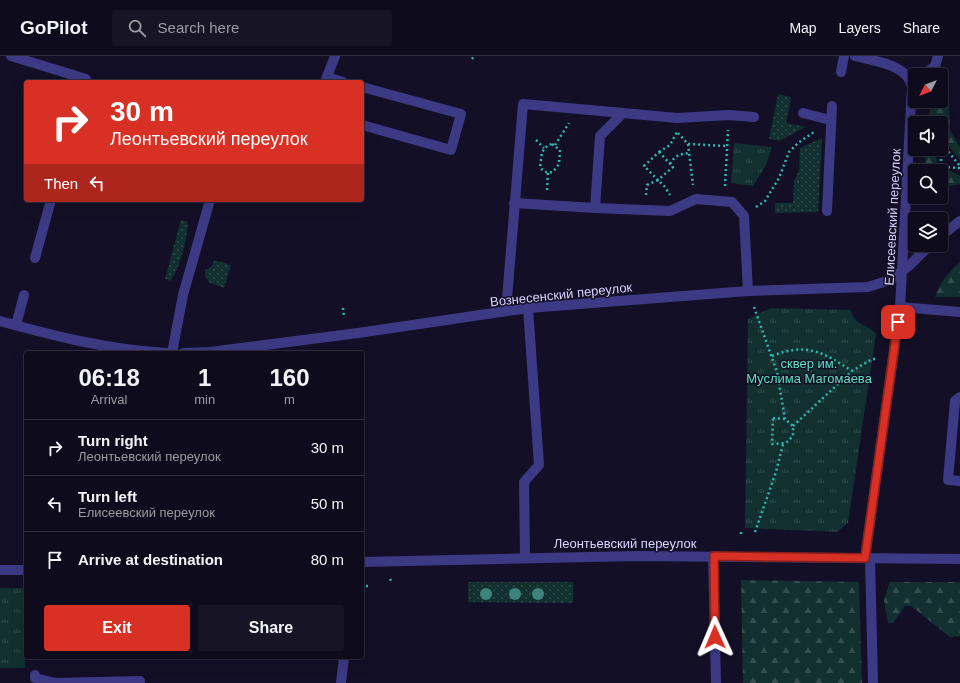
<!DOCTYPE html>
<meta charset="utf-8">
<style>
:root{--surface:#0e0b1c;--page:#171425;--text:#f1f3f6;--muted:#9b9ba3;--line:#2e2b3b;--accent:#d93025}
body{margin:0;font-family:Helvetica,sans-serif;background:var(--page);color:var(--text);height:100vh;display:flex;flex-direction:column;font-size:15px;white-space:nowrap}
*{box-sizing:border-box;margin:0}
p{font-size:13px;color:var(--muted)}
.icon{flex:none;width:22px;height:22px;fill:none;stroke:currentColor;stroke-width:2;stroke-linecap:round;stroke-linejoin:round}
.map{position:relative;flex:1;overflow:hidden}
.side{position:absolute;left:24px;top:295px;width:340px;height:308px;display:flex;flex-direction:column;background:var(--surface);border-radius:4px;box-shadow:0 4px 16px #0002,0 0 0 1px var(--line)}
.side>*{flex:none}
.guide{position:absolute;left:24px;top:24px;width:340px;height:122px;border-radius:4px;box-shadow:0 4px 16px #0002,0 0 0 1px var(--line);background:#d93025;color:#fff;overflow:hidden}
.needle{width:26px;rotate:228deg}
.fabs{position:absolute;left:908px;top:12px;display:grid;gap:8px}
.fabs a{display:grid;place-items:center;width:40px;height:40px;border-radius:4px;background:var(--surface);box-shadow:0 4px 16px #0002,0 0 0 1px var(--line);font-size:20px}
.pin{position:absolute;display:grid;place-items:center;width:34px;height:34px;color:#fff;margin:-17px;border-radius:8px;box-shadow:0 2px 6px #0006}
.me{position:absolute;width:44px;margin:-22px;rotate:359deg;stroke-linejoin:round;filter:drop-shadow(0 0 3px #0008)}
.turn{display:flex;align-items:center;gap:14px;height:84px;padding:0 20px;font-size:18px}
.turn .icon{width:52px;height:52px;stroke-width:2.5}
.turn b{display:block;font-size:28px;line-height:34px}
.then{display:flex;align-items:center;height:38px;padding:0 20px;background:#0003;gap:8px;font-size:15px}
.eta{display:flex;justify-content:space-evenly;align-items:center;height:68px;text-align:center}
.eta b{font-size:24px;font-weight:800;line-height:28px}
.button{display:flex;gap:8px;margin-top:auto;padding:8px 20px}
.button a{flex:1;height:46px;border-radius:4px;background:var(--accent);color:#fff;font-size:16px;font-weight:800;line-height:46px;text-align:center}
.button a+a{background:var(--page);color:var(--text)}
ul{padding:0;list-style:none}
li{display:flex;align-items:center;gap:12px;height:56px;padding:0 20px;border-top:1px solid var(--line)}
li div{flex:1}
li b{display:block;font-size:15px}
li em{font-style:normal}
header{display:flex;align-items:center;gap:24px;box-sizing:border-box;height:56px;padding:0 20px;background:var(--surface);border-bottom:1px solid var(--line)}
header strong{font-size:19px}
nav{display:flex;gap:22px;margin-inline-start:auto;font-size:14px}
.search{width:280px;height:36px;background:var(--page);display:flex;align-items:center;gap:10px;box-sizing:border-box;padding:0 14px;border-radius:4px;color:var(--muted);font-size:15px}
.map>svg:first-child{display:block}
</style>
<header>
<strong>GoPilot</strong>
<div class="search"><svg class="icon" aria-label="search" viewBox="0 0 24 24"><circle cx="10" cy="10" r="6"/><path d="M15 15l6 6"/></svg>Search here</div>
<nav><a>Map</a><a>Layers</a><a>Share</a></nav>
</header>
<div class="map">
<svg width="960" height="627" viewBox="0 0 960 627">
<defs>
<pattern id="grass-dots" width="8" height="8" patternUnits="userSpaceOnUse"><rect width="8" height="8" fill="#12302f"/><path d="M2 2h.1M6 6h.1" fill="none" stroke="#344d4e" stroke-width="1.8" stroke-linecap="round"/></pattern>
<pattern id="forest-firs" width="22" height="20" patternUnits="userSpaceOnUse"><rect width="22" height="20" fill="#12302f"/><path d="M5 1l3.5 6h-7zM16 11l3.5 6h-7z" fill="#344d4e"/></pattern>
<pattern id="park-tufts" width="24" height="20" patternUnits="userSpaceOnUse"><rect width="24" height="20" fill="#12302f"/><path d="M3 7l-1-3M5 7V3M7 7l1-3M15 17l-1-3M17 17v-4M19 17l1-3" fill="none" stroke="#344d4e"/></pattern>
</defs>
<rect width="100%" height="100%" fill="#130f26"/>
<g fill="url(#grass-dots)">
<path d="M778,38L791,41L786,67L806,71L779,85L769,83Z"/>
<path d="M822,82L818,156L775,157V147H793L794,125L799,114L800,92Z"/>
<path d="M181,164L188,166C186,187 182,206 171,225L165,223Z"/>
<path d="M214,204L231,209L224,232L210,227L205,220V215L213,209Z"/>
<path d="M468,526H573V547L468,546Z"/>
</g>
<g fill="url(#forest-firs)">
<path d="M941,24L948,28L950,74L960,91V104L941,81V67H928L931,45H941Z"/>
<path d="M926,93H933L936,97L937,112L949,114L960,120V128L941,132V115H924Z"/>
<path d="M960,206V241H935C940,226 949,216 960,206Z"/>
<path d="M741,524L859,526L862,627H743Z"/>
<path d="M890,526H960V580L950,581L911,550H905L893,567H888L884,544Z"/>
</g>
<g fill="url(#park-tufts)">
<path d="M734,87L772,91L766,109L753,130L731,127Z"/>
<path d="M771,252L851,254C853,269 868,268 876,278L848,467L837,476L745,472L748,263Z"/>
<path d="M0,532H24L25,612H0Z"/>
</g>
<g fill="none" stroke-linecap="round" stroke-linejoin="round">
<g stroke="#2fb8b0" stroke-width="2.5" stroke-dasharray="2 3" stroke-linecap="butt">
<path d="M472,3L474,0"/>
<path d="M678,77L688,88L727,90"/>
<path d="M536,84L544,92"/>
<path d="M552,88L560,94L559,108L553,116C546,117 544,116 540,111L542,96L548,89Z"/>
<path d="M688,88L693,129"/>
<path d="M941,88V111L960,112"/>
<path d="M942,88L960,110"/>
<path d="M555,89L569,67"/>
<path d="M659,96L673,111L658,124L644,110Z"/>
<path d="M659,96L670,89L677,76"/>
<path d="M670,108C675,99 680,98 690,97"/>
<path d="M725,130L728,74"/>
<path d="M547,134L548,117"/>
<path d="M646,139L647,129L658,124L665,131L670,139"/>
<path d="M756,151L765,145L779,122L789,96L798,87L814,76"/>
<path d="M754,251L777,316L785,363"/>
<path d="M343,252L344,262"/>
<path d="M772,300C806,286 823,296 852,315"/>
<path d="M773,362L785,363L793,370V380L786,387L772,388Z"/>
<path d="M793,370L852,315L872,303H877"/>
<path d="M741,476V479"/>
<path d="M755,476L776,416L783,388"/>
<path d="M390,523L391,525"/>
<path d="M366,530H369"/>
</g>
<g stroke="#3d3a85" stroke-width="10">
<path d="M11,0L86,23L85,26"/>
<path d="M841,16L844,0"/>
<path d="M923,19L935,10L938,0"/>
<path d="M327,21L343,26"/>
<path d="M325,26L335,0"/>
<path d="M362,31L461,58L451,94L362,69"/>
<path d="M803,57L830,64"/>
<path d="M514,147L595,152L600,80L623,57L677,62L729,59L754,61"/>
<path d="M595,152L670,155L696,143L732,146L744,160L748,235"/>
<path d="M827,155L832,50"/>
<path d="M35,202L51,144"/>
<path d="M900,251L960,256"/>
<path d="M506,255L523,48L623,57"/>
<path d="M16,269L24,239"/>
<path d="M172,297L183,239L210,144"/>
<path d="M960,341L955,345L948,424L960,425"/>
<path d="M525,501L524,426L539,409L528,252"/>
<path d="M870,502L873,627"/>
<path d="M35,619V622L56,627L140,625"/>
</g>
<g stroke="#3d3a85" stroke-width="10">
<path d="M855,0C873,5 908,8 912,31L900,251L865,502"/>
<path d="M941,180L960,165"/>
<path d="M0,265C55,280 109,294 166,297"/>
<path d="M183,297L210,296L358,277L528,252L748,235L868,231L890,224L910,209L930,189"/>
<path d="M713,500L716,627"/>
<path d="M362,506L637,500L960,503"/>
<path d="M0,514H26"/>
<path d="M341,627L344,601"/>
</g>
</g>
<g fill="#3d827b">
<circle cx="486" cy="538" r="6"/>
<circle cx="515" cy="538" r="6"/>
<circle cx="538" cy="538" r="6"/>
</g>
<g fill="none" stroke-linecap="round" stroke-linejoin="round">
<g stroke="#8d1f18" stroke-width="10">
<path id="route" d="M715,581L714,500L865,502L898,266"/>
</g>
<use href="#route" stroke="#d93025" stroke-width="7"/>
</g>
<g text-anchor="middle" stroke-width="3" stroke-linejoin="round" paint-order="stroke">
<g font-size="13" fill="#d9d4ff" stroke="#130f26">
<text transform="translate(892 161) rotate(-87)" y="5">Елисеевский переулок</text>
<text transform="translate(561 238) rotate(-6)" y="5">Вознесенский переулок</text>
<text x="625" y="492">Леонтьевский переулок</text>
</g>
<g font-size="13" fill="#5fe0c0" stroke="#130f26">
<text x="809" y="312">сквер им.<tspan x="809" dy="15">Муслима Магомаева</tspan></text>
</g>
</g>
</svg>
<div class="fabs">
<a><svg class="needle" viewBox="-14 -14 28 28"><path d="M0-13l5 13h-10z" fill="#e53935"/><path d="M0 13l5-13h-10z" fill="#9b9ba3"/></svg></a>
<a><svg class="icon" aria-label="sound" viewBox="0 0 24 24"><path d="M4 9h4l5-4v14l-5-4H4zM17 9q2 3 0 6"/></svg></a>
<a><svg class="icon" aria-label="search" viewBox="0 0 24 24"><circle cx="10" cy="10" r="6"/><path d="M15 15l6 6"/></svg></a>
<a><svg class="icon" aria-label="layers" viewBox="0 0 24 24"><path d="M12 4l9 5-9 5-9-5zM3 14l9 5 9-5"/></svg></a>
</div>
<div class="pin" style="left:898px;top:266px;background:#d93025"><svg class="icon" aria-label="arrive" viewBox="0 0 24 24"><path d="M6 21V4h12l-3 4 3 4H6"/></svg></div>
<svg class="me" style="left:715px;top:581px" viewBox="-20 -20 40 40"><path d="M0-17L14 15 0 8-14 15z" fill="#d93025" stroke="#fff" stroke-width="4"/></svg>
<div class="guide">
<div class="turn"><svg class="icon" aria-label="right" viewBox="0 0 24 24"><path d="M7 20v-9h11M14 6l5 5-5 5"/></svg><div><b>30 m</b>Леонтьевский переулок</div></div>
<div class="then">Then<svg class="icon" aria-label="left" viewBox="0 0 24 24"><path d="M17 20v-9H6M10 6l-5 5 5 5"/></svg></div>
</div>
<section class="side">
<div class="eta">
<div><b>06:18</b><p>Arrival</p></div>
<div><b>1</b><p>min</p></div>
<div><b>160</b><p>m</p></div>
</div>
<ul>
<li><svg class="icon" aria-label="right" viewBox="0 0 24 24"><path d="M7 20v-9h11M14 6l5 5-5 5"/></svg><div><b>Turn right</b><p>Леонтьевский переулок</p></div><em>30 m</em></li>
<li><svg class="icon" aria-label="left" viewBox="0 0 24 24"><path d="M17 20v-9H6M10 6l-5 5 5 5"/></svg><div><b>Turn left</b><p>Елисеевский переулок</p></div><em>50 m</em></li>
<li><svg class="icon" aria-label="arrive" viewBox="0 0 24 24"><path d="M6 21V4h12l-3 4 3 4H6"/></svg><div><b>Arrive at destination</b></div><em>80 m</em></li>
</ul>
<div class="button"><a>Exit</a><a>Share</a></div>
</section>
</div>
